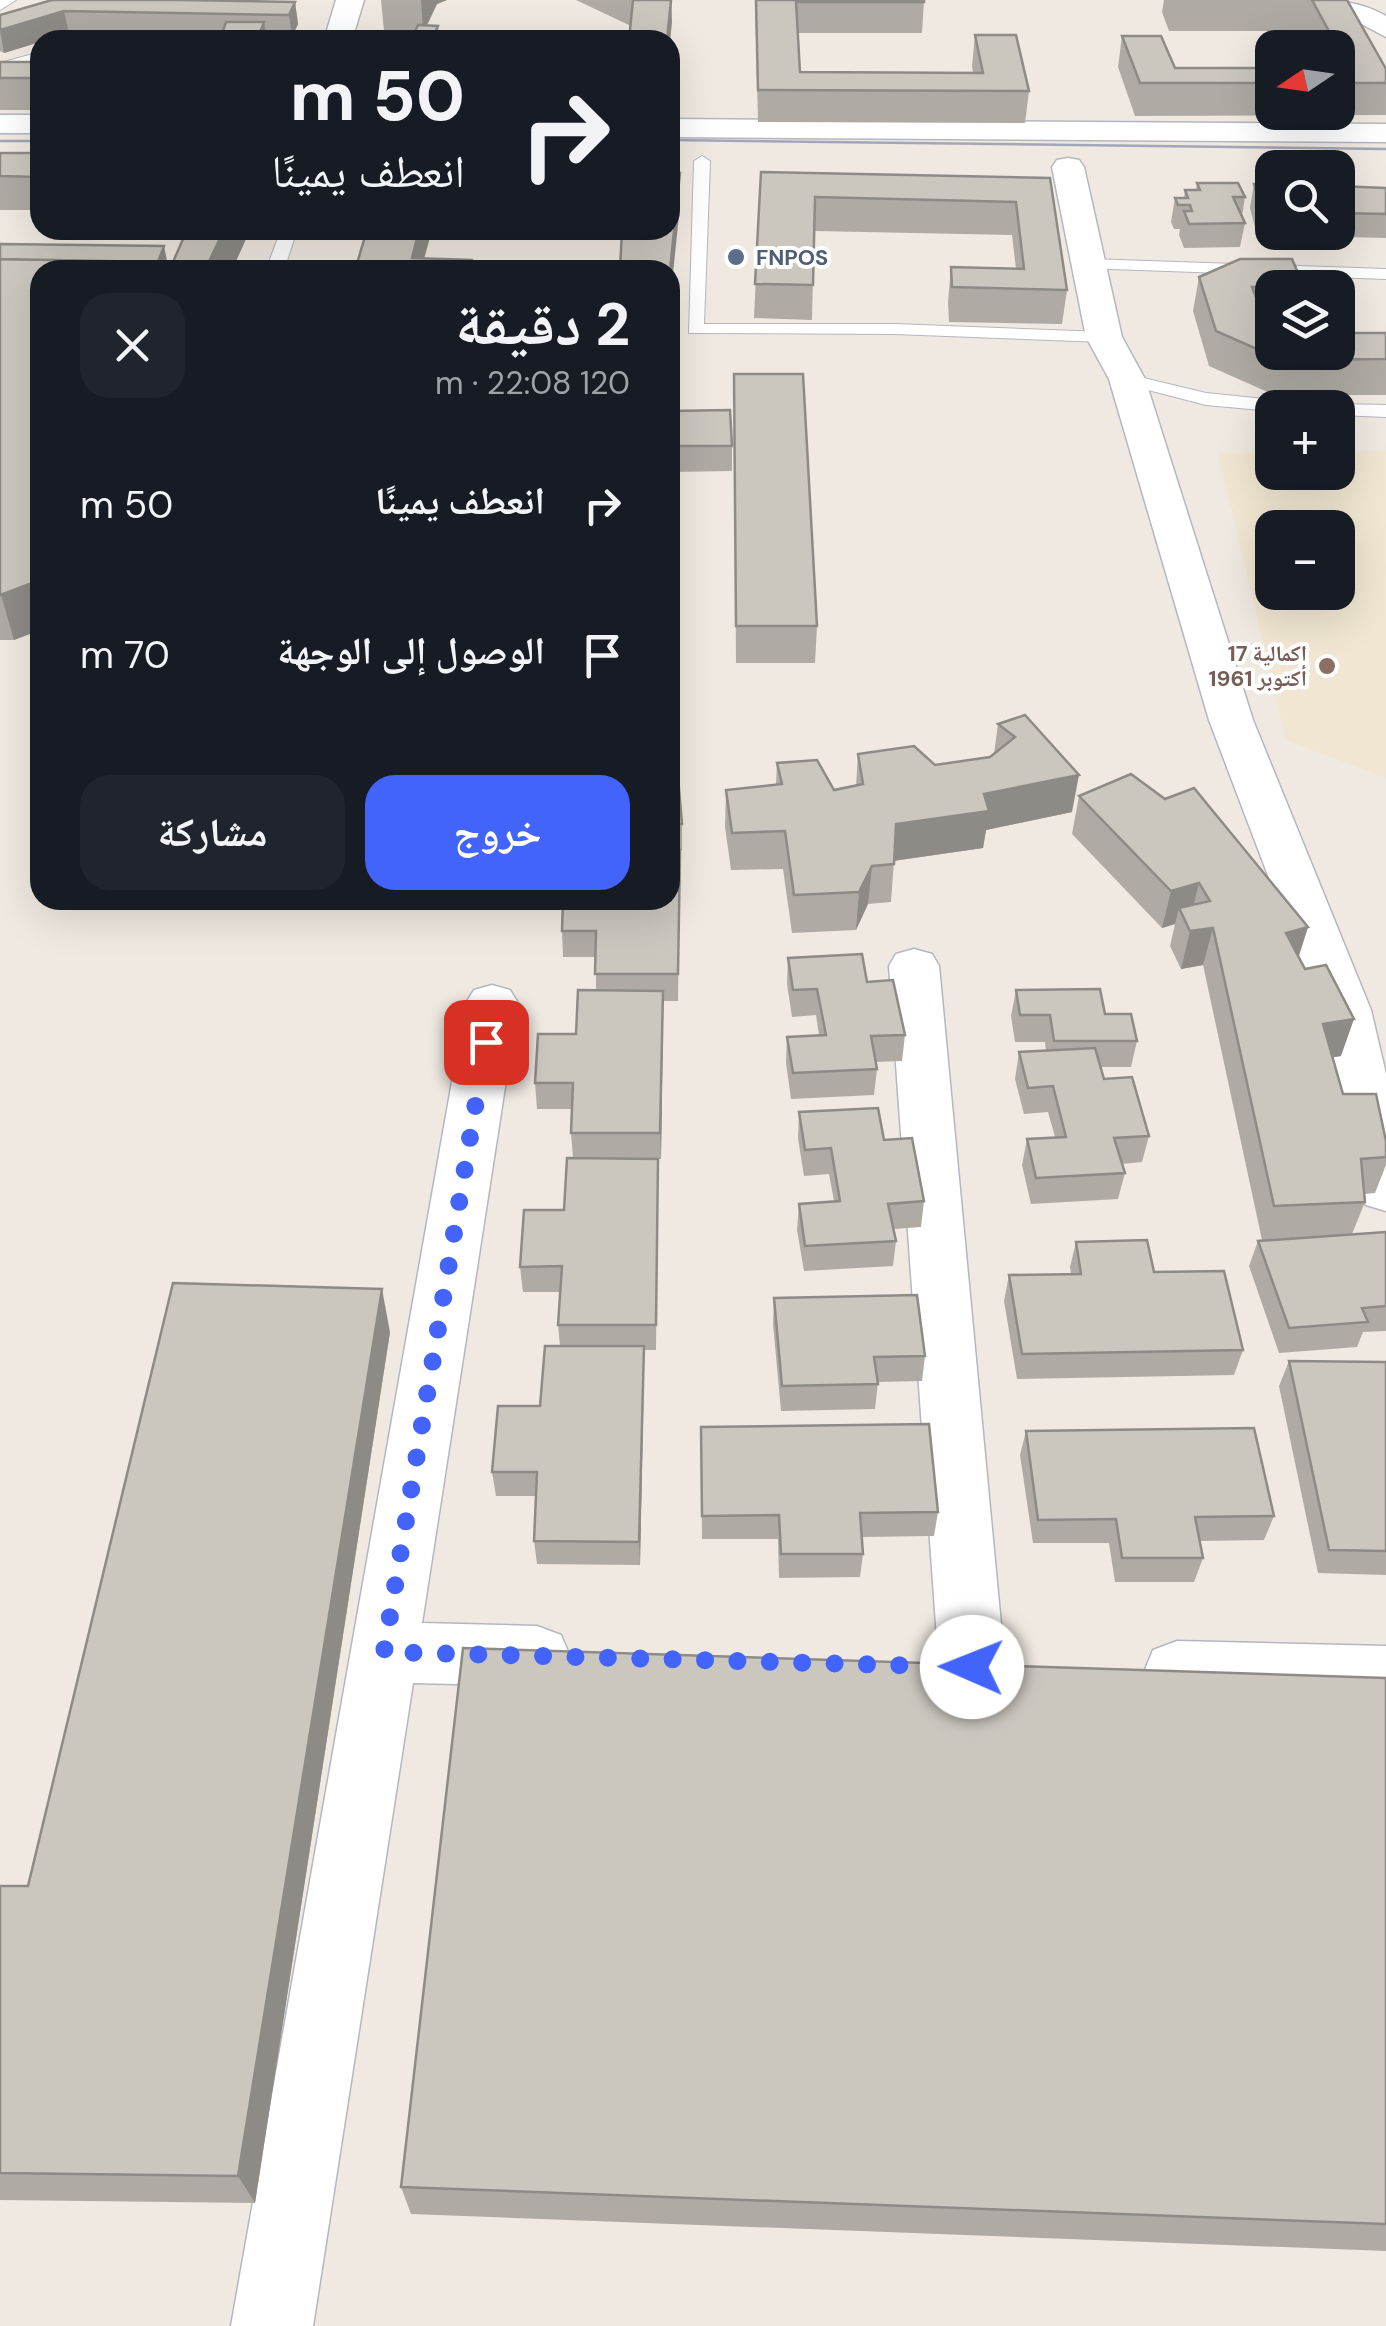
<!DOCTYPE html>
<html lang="ar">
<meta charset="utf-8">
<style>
:root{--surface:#171b24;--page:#20242c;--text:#f1f3f6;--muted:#9ea1a6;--accent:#4264fb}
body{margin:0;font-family:"DM Sans","Noto Naskh Arabic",sans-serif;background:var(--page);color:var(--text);direction:rtl;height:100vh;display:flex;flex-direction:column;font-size:38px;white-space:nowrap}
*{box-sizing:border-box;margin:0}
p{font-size:32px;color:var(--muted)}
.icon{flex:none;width:55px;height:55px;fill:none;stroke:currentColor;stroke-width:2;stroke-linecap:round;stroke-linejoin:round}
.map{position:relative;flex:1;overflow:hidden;direction:ltr}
.panel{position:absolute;left:30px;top:260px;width:650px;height:650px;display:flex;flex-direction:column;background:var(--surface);border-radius:30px;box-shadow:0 10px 40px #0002;direction:rtl}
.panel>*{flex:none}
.top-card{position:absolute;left:30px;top:30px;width:650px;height:210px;border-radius:30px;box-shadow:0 10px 40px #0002;direction:rtl;background:#171b24;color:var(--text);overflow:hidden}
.needle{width:65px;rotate:257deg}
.controls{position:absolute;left:1255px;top:30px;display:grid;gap:20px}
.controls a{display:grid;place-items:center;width:100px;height:100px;border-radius:20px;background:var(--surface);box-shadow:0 10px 40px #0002;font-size:50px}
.pin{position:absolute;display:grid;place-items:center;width:85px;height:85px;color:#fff;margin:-42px;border-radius:20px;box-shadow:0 5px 15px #0006}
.me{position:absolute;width:110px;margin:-55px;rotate:271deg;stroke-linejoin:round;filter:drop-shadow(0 0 8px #0008)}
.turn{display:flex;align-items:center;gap:35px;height:210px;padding:0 50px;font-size:45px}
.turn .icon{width:130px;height:130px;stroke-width:2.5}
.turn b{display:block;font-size:70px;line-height:85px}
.round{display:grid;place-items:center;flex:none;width:105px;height:105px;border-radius:30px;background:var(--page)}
.summary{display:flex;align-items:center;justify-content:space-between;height:170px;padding:0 50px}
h1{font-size:60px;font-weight:700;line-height:75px}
.button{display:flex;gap:20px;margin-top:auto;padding:20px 50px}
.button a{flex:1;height:115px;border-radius:30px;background:var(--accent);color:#fff;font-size:40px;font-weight:700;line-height:115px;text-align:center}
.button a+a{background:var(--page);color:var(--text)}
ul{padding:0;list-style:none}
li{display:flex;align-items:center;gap:30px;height:150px;padding:0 50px}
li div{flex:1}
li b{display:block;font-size:38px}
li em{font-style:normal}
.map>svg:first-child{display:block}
</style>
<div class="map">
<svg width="1386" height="2326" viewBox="0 0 1386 2326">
<rect width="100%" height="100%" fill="#efe9e1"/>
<path fill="#f0e6d1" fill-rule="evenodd" d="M1386,451V778L1286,740L1218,453H1272V472H1338V452ZM1272,528H1338V592H1272Z"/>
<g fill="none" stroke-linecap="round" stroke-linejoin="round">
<g stroke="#b4b7c1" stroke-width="2">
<g id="service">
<path d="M0,0H16L0,10Z"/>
<path d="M40,52V61L0,72V63Z"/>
<path d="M702,156L710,161L704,324H895L1104,332L1113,337L1104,342L895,334L689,333L694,161Z"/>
<path d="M281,230H297L284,270H266Z"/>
<path d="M1089,259L1386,269V279L1083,268L1081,264Z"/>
<path d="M1127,374L1206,393L1294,402L1303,408H1272V411L1206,405L1121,383L1118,379Z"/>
<path d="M1338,404L1386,405V417L1338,415V408H1330Z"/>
</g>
</g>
<g stroke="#b4b7c1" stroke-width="3">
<g id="minor">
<path d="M336,0H364L352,40H324Z"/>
<path d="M1300,0C1332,0 1358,0 1386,16V37L1348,17L1304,6Z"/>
<path d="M1068,158L1079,160L1084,167L1122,337L1145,379L1253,720L1371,1010L1386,1074V1211L1366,1205L1358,1190L1319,1010L1209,720L1109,379L1086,337L1052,167L1057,160Z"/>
<path d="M914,949L932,954L939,966L1005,1667L996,1689L972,1698L948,1689L939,1667L889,966L896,954Z"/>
<path d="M492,985L510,990L518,1003L422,1623L537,1626L561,1635L570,1656L561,1677L537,1686L413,1683L313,2326H231L466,1003L474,990Z"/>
<path d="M1177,1641L1386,1646V1708L1177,1703L1153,1694L1144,1672L1153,1650Z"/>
</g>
</g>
<g stroke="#b4b7c1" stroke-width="3">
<g id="tertiary">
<rect x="0" y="115" width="40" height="18"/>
<path d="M670,119L1386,124V142L670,137Z"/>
</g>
</g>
<use href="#service" fill="#fff" fill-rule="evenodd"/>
<use href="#minor" fill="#fff" fill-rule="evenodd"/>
<use href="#tertiary" fill="#fff" fill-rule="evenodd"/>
<g stroke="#a3a6b8" stroke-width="2.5">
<path d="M670,140L1386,149"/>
<path d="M0,141H40"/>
</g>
</g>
<g fill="#afaba4">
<path d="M52,0L295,2L298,24L292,37L266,36L267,40H220L221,36L69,33L46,40H40V42L4,53L0,51V15Z"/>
<path d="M381,0H447L437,4L427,26L415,32L384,31Z"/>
<path d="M576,0H672L670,42V40L631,26Z"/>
<path d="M755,0H924L922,33H798L800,72L973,73L972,66L975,35L1029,91L1025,123L758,122Z"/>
<path d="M1164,0H1347L1386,69V115L1135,116L1118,67L1122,36L1175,68H1272V112H1338V48H1314L1306,31H1169L1162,12Z"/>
<rect x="0" y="62" width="40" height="48"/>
<rect x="0" y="153" width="40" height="57"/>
<path d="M761,172L1050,178L1067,290L1062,324L949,322L948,302L951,267L1016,269L1012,235L814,231L812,320L754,318Z"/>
<path d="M1197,183L1245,197L1242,216L1245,223L1240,247L1184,248L1179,235L1180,229H1174L1171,222L1175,198H1184L1185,190H1196Z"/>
<path d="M1254,184L1272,185V232H1338V186L1386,188V238L1257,235L1250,208Z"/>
<path d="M154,230H250L232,270H40V630L14,640H0V244L173,262L183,239H156Z"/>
<path d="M1199,277L1304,287L1272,288V321H1265L1270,333H1386V395H1274L1209,366L1193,311Z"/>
<path d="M734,374L817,626L815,663H736Z"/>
<path d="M670,411L732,446V471L670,472Z"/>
<path d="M1025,715L1072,812L986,830L983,848L894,861L891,902L868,904L856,930L792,933L783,869L731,870L725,827L726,790L776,784L777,763L834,790L856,786L858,754L935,765L990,757L994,754L998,724Z"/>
<path d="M670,765L682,824V850H680L678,1001H663L661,1159H658L656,1350H644L640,1565L537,1564L534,1541L536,1496H496L492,1472L540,1406L560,1346L558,1325L560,1292H523L520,1267L564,1210L573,1158L571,1133L572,1109H537L535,1083L576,1034L596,990V957H563L562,931L670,900Z"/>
<path d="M1079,796L1308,927L1299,956L1341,1056L1333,1057L1343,1094L1386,1141V1165L1375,1193L1364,1194L1365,1202L1352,1234L1386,1232V1331L1363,1332L1357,1347L1279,1353L1249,1266L1258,1241L1262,1240L1203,965L1181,969L1170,946L1175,924L1162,928L1072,834Z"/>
<path d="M788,958L867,982L905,1035L902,1061L876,1062L877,1069L874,1095L791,1099L786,1063L787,1037L819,1035L816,1015L792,1017L787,984Z"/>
<path d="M1016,990L1105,1014L1137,1041L1131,1067H1101L1104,1079L1149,1136L1142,1162L1122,1164L1125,1173L1118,1199L1031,1204L1022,1165L1027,1139L1055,1137L1048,1112L1024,1114L1015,1079L1019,1052L1046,1051L1045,1042H1015L1011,1016Z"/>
<path d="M799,1112L884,1140L924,1201L921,1227L893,1229L896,1241L893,1266L804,1271L797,1230L799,1204L834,1201L829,1174L804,1176L798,1138Z"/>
<path d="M1076,1242L1154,1272L1243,1350L1234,1375L1017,1379L1004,1301L1009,1275L1071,1274L1070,1267Z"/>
<path d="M774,1298L925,1356L922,1381L878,1382L875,1409L781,1411L773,1324Z"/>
<path d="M390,1332L255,2203L0,2200V1886H28Z"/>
<path d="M1289,1361L1386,1362V1575L1318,1573L1279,1386Z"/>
<path d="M701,1427L938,1512L934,1536L862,1537L863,1554L860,1577L779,1578L778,1539H702Z"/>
<path d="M1026,1431L1274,1516L1264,1540L1200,1541L1203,1558L1194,1582H1115L1109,1543H1033L1020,1455Z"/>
<path d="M1386,1678V2251L411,2214L401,2187Z"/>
</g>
<g fill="#8e8b86">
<path d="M421,0H447L437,4L423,32Z"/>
<path d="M671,0L672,22L670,42V40H667Z"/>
<path d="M295,2L298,24L292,37L289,15Z"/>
<path d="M64,11L69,33L46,40H40V42L4,53L0,30Z"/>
<path d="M264,22L267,40H257Z"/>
<path d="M438,26L439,40H432Z"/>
<path d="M680,173V206L670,302V270Z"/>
<path d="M224,230H250L232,270H205Z"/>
<path d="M419,230H432L421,270L412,258Z"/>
<path d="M164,246L169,270L155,268Z"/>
<path d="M40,580V630L14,640L1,595Z"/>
<path d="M1079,775L1072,812L986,830L983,848L892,861L896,824L984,794Z"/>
<path d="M872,866L868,904L856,930L859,892Z"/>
<path d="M1199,883L1190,920L1179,908L1175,924L1162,928L1171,891Z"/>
<path d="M1308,927L1296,964L1286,933Z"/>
<path d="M1213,928L1203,965L1181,969L1190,931Z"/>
<path d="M663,991V1017L661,1159L660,1133Z"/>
<path d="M1354,1019L1341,1056L1311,1061L1323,1024Z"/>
<path d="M382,1289L390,1332L255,2203L238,2176Z"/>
<path d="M644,1346V1371L640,1565L639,1542Z"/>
</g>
<g fill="#cbc7bf" stroke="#8e8b86" stroke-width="2.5">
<path d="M52,0H179L295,2L289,15L64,11L0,30V15Z"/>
<path d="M633,0H671L667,40H629Z"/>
<path d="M756,0H924V2H796L800,72L983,73L975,35H1016L1029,91L758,90Z"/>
<path d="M1312,0H1347L1386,69V83H1338V68H1349Z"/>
<path d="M226,22H264L257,40H220Z"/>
<path d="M418,25L438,26L432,40H411Z"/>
<path d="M1122,36H1161L1175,68H1272V83H1140Z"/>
<rect x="0" y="62" width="40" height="16"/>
<path d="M0,153H40V177L0,176Z"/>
<path d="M761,172L1050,178L1067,290L952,287L951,267L1024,269L1016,202L815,197L813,285L755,284Z"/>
<path d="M670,173H680L670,270H620L622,230H670Z"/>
<path d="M1197,183H1238L1245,197H1233L1245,223L1189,224L1184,211H1192L1190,205H1178L1175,198H1188L1185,190H1200Z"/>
<path d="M1254,184L1272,185V211H1262Z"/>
<path d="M1338,186L1386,188V214L1338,213Z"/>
<path d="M187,230H224L205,270H40V580L0,595V259L173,262Z"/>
<path d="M367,230H419L412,258L472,260L471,270H355Z"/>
<path d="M0,244L164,246L158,262L0,259Z"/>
<path d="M1240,259H1292L1304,287H1252L1270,333H1272V352H1338V333H1386V359L1282,360L1216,331L1199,277Z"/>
<path d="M734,374H803L817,626H736Z"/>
<path d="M730,410L732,446H670V411Z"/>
<path d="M1025,715L1079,775L984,794L989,811L896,824L894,864L872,866L859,892L794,895L785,831L732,833L726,790L782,784L777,763L817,760L834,790L863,784L858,754L914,746L935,765L990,757L1015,737L998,724Z"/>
<path d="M670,765H677L682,824H670Z"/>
<path d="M1131,774L1165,799L1194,788L1308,927L1286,933L1305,969L1326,965L1354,1019L1323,1024L1343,1094H1376L1386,1141V1157L1361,1159L1365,1202L1274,1206L1213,928L1190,931L1179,908L1210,901L1199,883L1171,891L1079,796Z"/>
<path d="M670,850H680L678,974H595L596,931H562L563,900H670Z"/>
<path d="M862,954L867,982L893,980L905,1035L871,1036L877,1069L793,1073L787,1037L826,1035L817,989L793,990L788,958Z"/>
<path d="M1100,989L1105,1014H1131L1137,1041H1054L1050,1015H1020L1016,990Z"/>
<path d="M578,990L663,991L660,1133H571L573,1083H535L538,1034H576Z"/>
<path d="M1095,1048L1104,1079L1132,1077L1149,1136L1114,1138L1125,1173L1036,1178L1027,1139L1066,1137L1053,1086L1028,1088L1019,1052Z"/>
<path d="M878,1108L884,1140L912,1138L924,1201L888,1204L896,1241L805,1246L799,1204L840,1201L831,1148L805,1150L799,1112Z"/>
<path d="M567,1158L658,1159L656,1325H558L562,1266L520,1267L524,1210H564Z"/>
<path d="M1386,1232V1306L1362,1308L1368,1322L1289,1328L1258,1241Z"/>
<path d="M1147,1240L1154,1272L1224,1271L1243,1350L1022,1354L1009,1275L1081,1274L1076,1242Z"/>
<path d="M173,1283L382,1289L238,2176L0,2173V1886H28Z"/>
<path d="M917,1295L925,1356L874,1357L878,1384L782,1386L774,1298Z"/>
<path d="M545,1346H644L639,1542L534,1541L537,1472H492L498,1406H540Z"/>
<path d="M1289,1361L1386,1362V1551L1329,1550Z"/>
<path d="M929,1424L938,1512L860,1513L863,1554H781L779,1515L702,1516L701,1427Z"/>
<path d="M1254,1428L1274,1516L1195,1517L1203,1558H1122L1116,1519L1038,1520L1026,1431Z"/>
<path d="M463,1648L1386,1678V2224L401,2187Z"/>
</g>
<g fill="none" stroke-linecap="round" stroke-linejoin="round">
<path stroke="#4264fb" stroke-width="18" stroke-dasharray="0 32.4" d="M486,1042L384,1652L972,1667"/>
</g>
<circle fill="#5c6f8a" stroke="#fff" stroke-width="4" cx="736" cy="257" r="10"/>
<circle fill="#8d6e63" stroke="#fff" stroke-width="4" cx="1327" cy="666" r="10"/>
<g text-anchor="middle" stroke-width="8" stroke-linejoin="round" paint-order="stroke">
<g font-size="22" font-weight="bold" fill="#4e5e75" stroke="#fff" text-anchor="start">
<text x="756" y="265">FNPOS</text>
</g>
<g font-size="22" font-weight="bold" fill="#785e54" stroke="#fff" text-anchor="end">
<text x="1307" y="661">إكمالية 17<tspan x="1307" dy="25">أكتوبر 1961</tspan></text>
</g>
</g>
</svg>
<div class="controls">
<a><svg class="needle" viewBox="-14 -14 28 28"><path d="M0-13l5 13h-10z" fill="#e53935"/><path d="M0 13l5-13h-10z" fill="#9ea1a6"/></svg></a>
<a><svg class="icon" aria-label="search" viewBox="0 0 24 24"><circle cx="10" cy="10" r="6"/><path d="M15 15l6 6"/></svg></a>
<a><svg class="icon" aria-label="layers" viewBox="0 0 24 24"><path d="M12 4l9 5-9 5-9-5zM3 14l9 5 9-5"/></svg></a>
<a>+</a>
<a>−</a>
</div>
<div class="pin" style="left:486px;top:1042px;background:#d93025"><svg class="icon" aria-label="arrive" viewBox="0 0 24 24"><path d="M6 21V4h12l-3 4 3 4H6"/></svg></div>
<svg class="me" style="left:972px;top:1667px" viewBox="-20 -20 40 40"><circle r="19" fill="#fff"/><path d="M0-13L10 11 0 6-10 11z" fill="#4264fb"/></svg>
<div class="top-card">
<div class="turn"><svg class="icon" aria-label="right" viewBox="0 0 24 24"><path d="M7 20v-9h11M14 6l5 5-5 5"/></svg><div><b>50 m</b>انعطف يمينًا</div></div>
</div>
<section class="panel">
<div class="summary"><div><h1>2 دقيقة</h1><p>120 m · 22:08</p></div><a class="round"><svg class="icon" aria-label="close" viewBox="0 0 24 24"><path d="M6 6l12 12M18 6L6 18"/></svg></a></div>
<ul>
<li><svg class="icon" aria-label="right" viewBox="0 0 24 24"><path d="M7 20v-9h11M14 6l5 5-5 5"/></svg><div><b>انعطف يمينًا</b></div><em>50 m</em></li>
<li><svg class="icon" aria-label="arrive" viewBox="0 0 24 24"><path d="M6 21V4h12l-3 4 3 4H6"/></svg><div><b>الوصول إلى الوجهة</b></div><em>70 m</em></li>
</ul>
<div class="button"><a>خروج</a><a>مشاركة</a></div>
</section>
</div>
